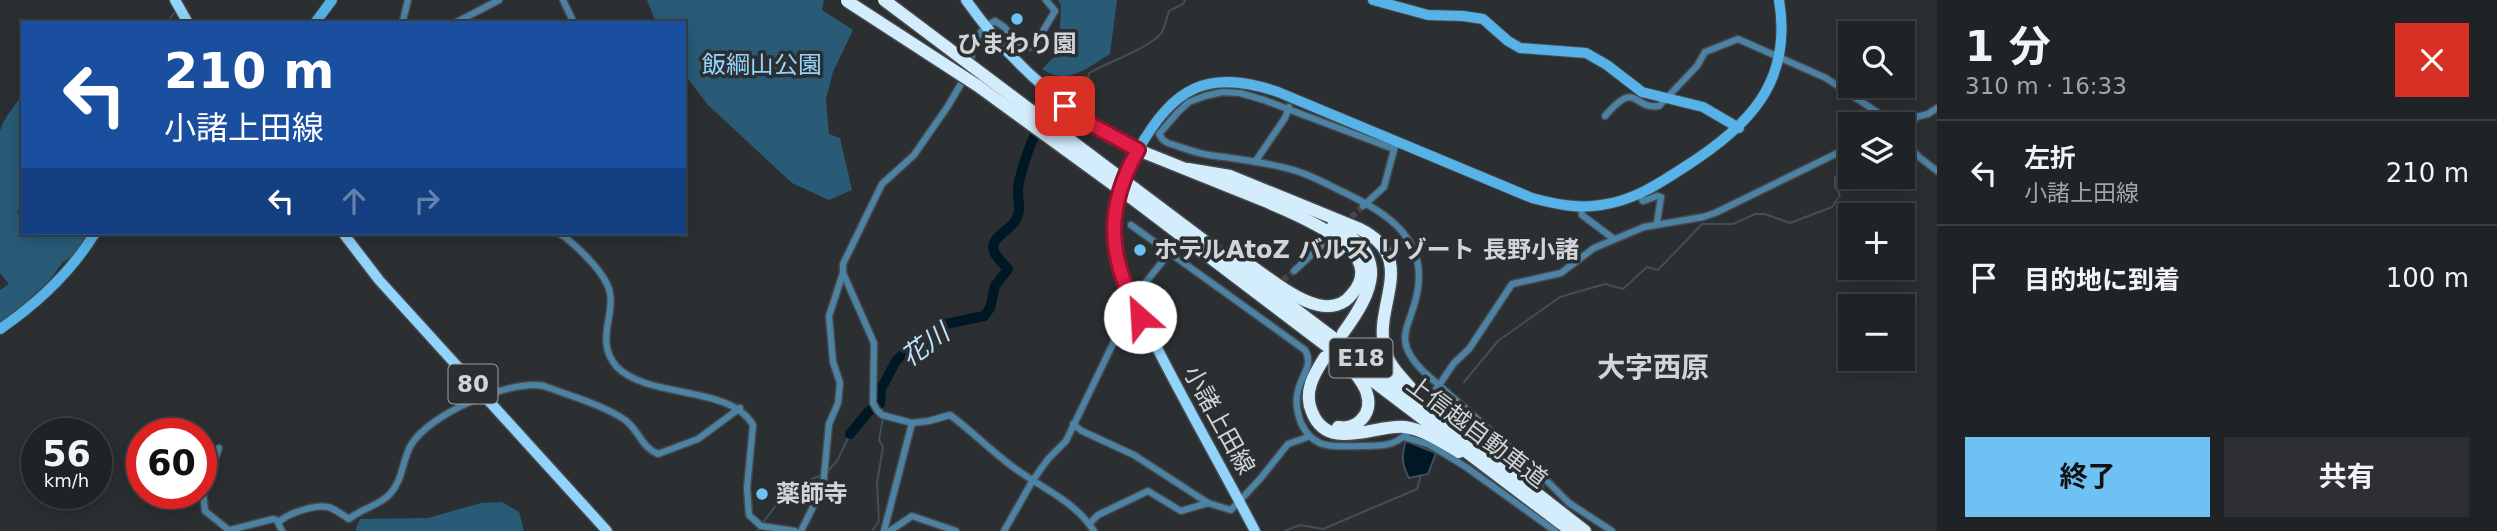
<!DOCTYPE html>
<html lang="ja">
<meta charset="utf-8">
<style>
:root{--surface:#202325;--page:#2d2f32;--text:#f1f3f6;--muted:#a2a4a7;--line:#3d4042;--accent:#6ec2f3}
body{margin:0;font-family:"DejaVu Sans","Noto Sans JP",sans-serif;background:var(--page);color:var(--text);height:100vh;display:flex;flex-direction:column;font-size:26px;white-space:nowrap}
*{box-sizing:border-box;margin:0}
p{font-size:23px;color:var(--muted)}
.icon{flex:none;width:38px;height:38px;fill:none;stroke:currentColor;stroke-width:2;stroke-linecap:round;stroke-linejoin:round}
.map{position:relative;flex:1;overflow:hidden}
.drawer{display:flex;flex-direction:column;background:var(--surface);width:560px}
.drawer>*{flex:none}
.top-card{position:absolute;left:21px;top:21px;width:665px;height:214px;border-radius:0px;box-shadow:0 4px 18px #0003,0 0 0 2px var(--line);background:#1a4fa0;color:#fff;overflow:hidden}
.fabs{position:absolute;left:1838px;top:21px;display:grid;gap:14px}
.fabs a{display:grid;place-items:center;width:77px;height:77px;border-radius:0px;background:var(--surface);box-shadow:0 4px 18px #0003,0 0 0 2px var(--line);font-size:35px}
.speed{position:absolute;left:21px;top:418px;display:flex;gap:14px;font-size:35px;font-weight:700;text-align:center}
.speed>*{display:grid;place-content:center;width:91px;height:91px;border-radius:50%;background:var(--surface);box-shadow:0 4px 18px #0003,0 0 0 2px var(--line);line-height:1}
.speed small{font-size:18px;font-weight:400}
.speed .limit{border:10px solid #d22;background:#fff;color:#111}
.pin{position:absolute;display:grid;place-items:center;width:60px;height:60px;color:#fff;margin:-30px;border-radius:14px;box-shadow:0 4px 10px #0006}
.me{position:absolute;width:77px;margin:-38px;rotate:334deg;stroke-linejoin:round;filter:drop-shadow(0 0 5px #0008)}
.turn{display:flex;align-items:center;gap:24px;height:147px;padding:0 28px;font-size:32px}
.turn .icon{width:91px;height:91px;stroke-width:2.5}
.turn b{display:block;font-size:49px;line-height:60px}
.lanes{display:flex;align-items:center;height:66px;padding:0 28px;background:#0003;justify-content:center;gap:35px;direction:ltr}
.lanes .off{opacity:.35}
.round{display:grid;place-items:center;flex:none;width:74px;height:74px;border-radius:0px;background:var(--page)}
.head{display:flex;align-items:center;justify-content:space-between;height:119px;padding:0 28px}
h1{font-size:42px;font-weight:700;line-height:52px}
.primary-button{display:flex;gap:14px;margin-top:auto;padding:14px 28px}
.primary-button a{flex:1;height:80px;border-radius:0px;background:var(--accent);color:#111;font-size:28px;font-weight:700;line-height:80px;text-align:center}
.primary-button a+a{background:var(--page);color:var(--text)}
ul{padding:0;list-style:none}
li{display:flex;align-items:center;gap:21px;height:105px;padding:0 28px;border-top:2px solid var(--line)}
li div{flex:1}
li b{display:block;font-size:26px}
li em{font-style:normal}
main{display:flex;flex:1;min-height:0}
.map>svg:first-child{display:block}
</style>
<main>
<div class="map">
<svg width="1937" height="531" viewBox="0 0 1937 531">
<rect width="100%" height="100%" fill="#2b2f31"/>
<g fill="#295b77">
<path d="M647,0H824L822,10L853,30L833,72L826,99L829,134L840,138L852,190L829,200L792,183L708,105L684,74V23H656Z"/>
<path d="M1058,0H1117L1110,54C1087,68 1068,86 1042,69L1059,52L1061,5Z"/>
<path d="M23,93V200L17,213L23,210V233H95L87,247L63,262L49,281L0,326V290L9,284L0,273V131C4,117 15,106 23,93Z"/>
<path d="M502,502L519,512L524,531H355L360,519L428,518L481,503Z"/>
</g>
<path fill="#001726" stroke="#3f505b" stroke-width="2" d="M1406,441L1436,453L1428,474L1409,478C1402,465 1401,456 1406,441Z"/>
<g fill="none" stroke-linecap="round" stroke-linejoin="round">
<g stroke="#3f505b" stroke-width="2">
<path d="M167,23L177,9"/>
<path d="M1084,97L1089,73C1104,64 1154,46 1162,32C1165,26 1167,17 1169,11L1183,4L1185,0"/>
<path d="M1906,141L1919,119"/>
<path d="M1464,382L1498,341L1560,297L1605,284L1623,289L1647,267L1658,270L1702,224H1733L1755,214H1765L1790,223L1832,207L1840,195L1835,187V177L1850,166"/>
<path d="M880,404L883,411"/>
<path d="M828,471L837,461L850,434"/>
<path d="M757,531L779,501L799,485L823,474"/>
<path d="M872,531L879,521L877,483L883,447L879,440L883,417"/>
<path d="M1285,531L1300,525L1323,529L1417,489L1421,475"/>
</g>
<path stroke="#001726" stroke-width="10" d="M850,434L869,411L880,404L881,389L896,361L901,356L928,346L946,324L984,316L990,308L995,286L1008,269C1004,264 993,255 993,247C994,235 1012,229 1017,218C1021,210 1018,200 1018,191C1018,179 1031,138 1039,129C1044,124 1052,121 1058,117"/>
<g stroke="#44484a" stroke-width="6" stroke-dasharray="6 3" stroke-linecap="butt">
<path d="M1345,223L1363,206"/>
<path d="M1276,286L1294,271"/>
<path d="M1410,429L1435,391"/>
<path d="M1535,493L1543,484"/>
</g>
<path stroke="#44484a" stroke-width="12" stroke-dasharray="12 6" stroke-linecap="butt" d="M1330,361L1348,337"/>
<g stroke="#464a4c" stroke-width="9">
<g id="street">
<path d="M563,0L574,23"/>
<path d="M405,23L403,20L408,0"/>
<path d="M455,23L499,0"/>
<path d="M970,64C973,45 976,30 995,21L1004,27L1023,49L1034,46L1055,11L1046,0"/>
<path d="M965,77L948,106L914,155L882,184L843,264V273L874,343L873,403L877,410L882,415L912,423L929,421L950,415C972,431 991,451 1013,467C1041,488 1074,500 1094,531"/>
<path d="M1605,116C1638,78 1632,110 1659,106L1697,66L1705,52L1738,39L1826,78L1895,124"/>
<path d="M1893,123L1928,114L1937,108"/>
<path d="M1902,138L1919,157L1937,171"/>
<path d="M1394,149L1264,100L1240,93L1222,92L1205,96L1189,102L1178,112L1159,134L1163,140L1168,143C1181,147 1195,153 1209,155C1237,159 1266,162 1293,170C1308,174 1323,182 1337,189C1379,209 1426,233 1418,288C1413,326 1389,337 1423,371L1546,480L1569,503L1612,531"/>
<path d="M1255,162L1285,118L1289,107"/>
<path d="M1639,194L1643,201L1657,196L1661,197L1657,223"/>
<path d="M1363,206L1384,187L1395,146"/>
<path d="M1581,207L1582,215L1614,239"/>
<path d="M1131,225L1305,350C1314,365 1301,376 1298,391C1295,401 1297,412 1301,423C1314,451 1335,446 1362,446C1379,446 1394,447 1407,433"/>
<path d="M559,233C574,243 599,267 607,284C620,311 592,339 617,367C648,399 731,385 753,425L747,488L749,515L761,526L795,531"/>
<path d="M1294,271L1323,244"/>
<path d="M1435,391L1454,363L1469,349L1512,284L1561,273L1594,248L1644,227L1703,217L1715,213L1850,147"/>
<path d="M1073,424L1082,431L1134,455L1208,503L1231,510L1260,479L1288,444L1308,437"/>
<path d="M1404,437L1428,444L1466,467L1555,531"/>
<path d="M219,448L203,492L205,511L230,531"/>
<path d="M1089,524L1098,515L1148,491L1181,511L1208,503"/>
<path d="M230,530L273,519L279,521"/>
<path d="M282,531L278,523C286,514 315,504 328,507C335,509 343,515 349,519C361,509 380,505 390,494C403,480 402,461 411,445C429,414 510,379 544,386C570,396 601,404 625,420C639,430 641,447 658,454L698,439L740,408"/>
<path d="M801,531L823,487L829,424L838,403L840,383L833,362L829,316L843,273"/>
<path d="M884,531L912,423"/>
<path d="M890,531L912,516L956,531"/>
<path d="M1004,531L1033,480L1048,459L1066,441L1122,325L1128,320L1138,333L1143,334L1153,327L1138,292L1170,252"/>
</g>
</g>
<g stroke="#464a4c" stroke-width="12">
<g id="secondary">
<path d="M1373,0L1428,15L1463,16L1483,19L1508,41L1520,48L1586,53L1607,65L1642,92L1703,107L1739,128"/>
<path d="M315,23L332,0"/>
<path d="M1138,150C1174,87 1207,68 1278,92L1532,198C1555,204 1577,209 1601,205C1632,201 1657,185 1683,168C1748,127 1793,83 1779,0"/>
<path d="M0,329C38,303 71,272 95,233"/>
</g>
</g>
<g stroke="#464a4c" stroke-width="13">
<g id="primary">
<path d="M175,0L188,23"/>
<path d="M966,0C1015,69 1065,110 1138,150C1122,179 1111,208 1114,241C1117,279 1138,311 1155,344C1187,407 1222,468 1255,531"/>
<path d="M343,233L379,280L607,531"/>
</g>
</g>
<g stroke="#464a4c" stroke-width="15">
<g id="highway">
<path d="M1138,150L1280,207"/>
<path d="M1188,169L1230,176L1360,229C1418,258 1375,303 1384,346C1387,363 1399,375 1410,387"/>
<path d="M1134,188L1461,434L1585,531"/>
<path d="M1129,196L1571,531"/>
<path d="M1333,226C1391,255 1373,292 1343,333"/>
<path d="M1244,261C1264,274 1294,300 1318,305C1331,308 1344,305 1352,294C1390,251 1301,217 1272,204"/>
<path d="M1325,357C1314,374 1303,392 1312,412C1328,453 1375,424 1405,427C1425,430 1442,442 1459,452"/>
<path d="M1338,427C1357,430 1373,414 1367,394C1365,385 1358,377 1352,369"/>
</g>
</g>
<use href="#street" stroke="#4c83a4" stroke-width="6"/>
<use href="#secondary" stroke="#56b2e7" stroke-width="10"/>
<use href="#primary" stroke="#91d3fb" stroke-width="10"/>
<use href="#highway" stroke="#d4edfd" stroke-width="12"/>
<g stroke="#464a4c" stroke-width="15" stroke-linecap="butt">
<g id="highway-bridge">
<path d="M884,0L1134,188"/>
<path d="M847,1L978,86L1129,196"/>
</g>
</g>
<use href="#highway-bridge" stroke="#d4edfd" stroke-width="12"/>
</g>
<g fill="none" stroke-linecap="round" stroke-linejoin="round">
<g stroke="#92132f" stroke-width="18">
<path id="route" d="M1065,106L1094,126L1138,150C1104,209 1108,258 1140,317"/>
</g>
<use href="#route" stroke="#e11d48" stroke-width="12"/>
</g>
<g fill="#6ec2f3" stroke="#2b2f31" stroke-width="2.5">
<circle cx="1017" cy="19" r="7"/>
<circle cx="1140" cy="250" r="7"/>
<circle cx="762" cy="494" r="7"/>
</g>
<g text-anchor="middle" stroke-width="7" stroke-linejoin="round" paint-order="stroke">
<g fill="#2b2f31" stroke="#a0a3a5" stroke-width="2">
<rect x="1329.5" y="338.5" width="63" height="39" rx="5"/>
<rect x="448.5" y="364.5" width="49" height="39" rx="5"/>
</g>
<g font-size="23" font-weight="bold" fill="#d2d5d7">
<text x="1361" y="366">E18</text>
<text x="473" y="392">80</text>
</g>
<g font-size="24" font-weight="bold" fill="#d2d5d7" stroke="#2b2f31" text-anchor="start">
<text x="1017" y="52" text-anchor="middle">ひまわり園</text>
<text x="1154" y="258">ホテルAtoZ バルス リゾート 長野小諸</text>
<text x="776" y="502">薬師寺</text>
</g>
<g font-size="24" fill="#95d4fb" stroke="#2b2f31">
<text x="762" y="73">飯綱山公園</text>
</g>
<g font-size="24" fill="#d2d5d7" stroke="#2b2f31">
<text transform="translate(1219 420) rotate(61)" y="8">小諸上田線</text>
<text transform="translate(1477 432) rotate(37)" y="8">上信越自動車道</text>
</g>
<g font-size="26" font-style="italic" fill="#bbe4fe" stroke="#2b2f31">
<text transform="translate(925 345) rotate(-36)" y="9">花川</text>
</g>
<g font-size="28" font-weight="bold" fill="#d2d5d7" stroke="#2b2f31">
<text x="1653" y="377">大字西原</text>
</g>
</g>
</svg>
<div class="fabs">
<a><svg class="icon" aria-label="search" viewBox="0 0 24 24"><circle cx="10" cy="10" r="6"/><path d="M15 15l6 6"/></svg></a>
<a><svg class="icon" aria-label="layers" viewBox="0 0 24 24"><path d="M12 4l9 5-9 5-9-5zM3 14l9 5 9-5"/></svg></a>
<a>+</a>
<a>−</a>
</div>
<div class="speed"><div>56<small>km/h</small></div><div class="limit">60</div></div>
<div class="pin" style="left:1065px;top:106px;background:#d93025"><svg class="icon" aria-label="arrive" viewBox="0 0 24 24"><path d="M6 21V4h12l-3 4 3 4H6"/></svg></div>
<svg class="me" style="left:1140px;top:317px" viewBox="-20 -20 40 40"><circle r="19" fill="#fff"/><path d="M0-13L10 11 0 6-10 11z" fill="#e11d48"/></svg>
<div class="top-card">
<div class="turn"><svg class="icon" aria-label="left" viewBox="0 0 24 24"><path d="M17 20v-9H6M10 6l-5 5 5 5"/></svg><div><b>210 m</b>小諸上田線</div></div>
<div class="lanes"><svg class="icon" aria-label="left" viewBox="0 0 24 24"><path d="M17 20v-9H6M10 6l-5 5 5 5"/></svg><svg class="icon off" aria-label="ahead" viewBox="0 0 24 24"><path d="M12 20V5M6 11l6-6 6 6"/></svg><svg class="icon off" aria-label="right" viewBox="0 0 24 24"><path d="M7 20v-9h11M14 6l5 5-5 5"/></svg></div>
</div>
</div>
<section class="drawer">
<div class="head"><div><h1>1 分</h1><p>310 m · 16:33</p></div><a class="round" style="background:#d93025;color:#fff"><svg class="icon" aria-label="close" viewBox="0 0 24 24"><path d="M6 6l12 12M18 6L6 18"/></svg></a></div>
<ul>
<li><svg class="icon" aria-label="left" viewBox="0 0 24 24"><path d="M17 20v-9H6M10 6l-5 5 5 5"/></svg><div><b>左折</b><p>小諸上田線</p></div><em>210 m</em></li>
<li><svg class="icon" aria-label="arrive" viewBox="0 0 24 24"><path d="M6 21V4h12l-3 4 3 4H6"/></svg><div><b>目的地に到着</b></div><em>100 m</em></li>
</ul>
<div class="primary-button"><a>終了</a><a>共有</a></div>
</section>
</main>
